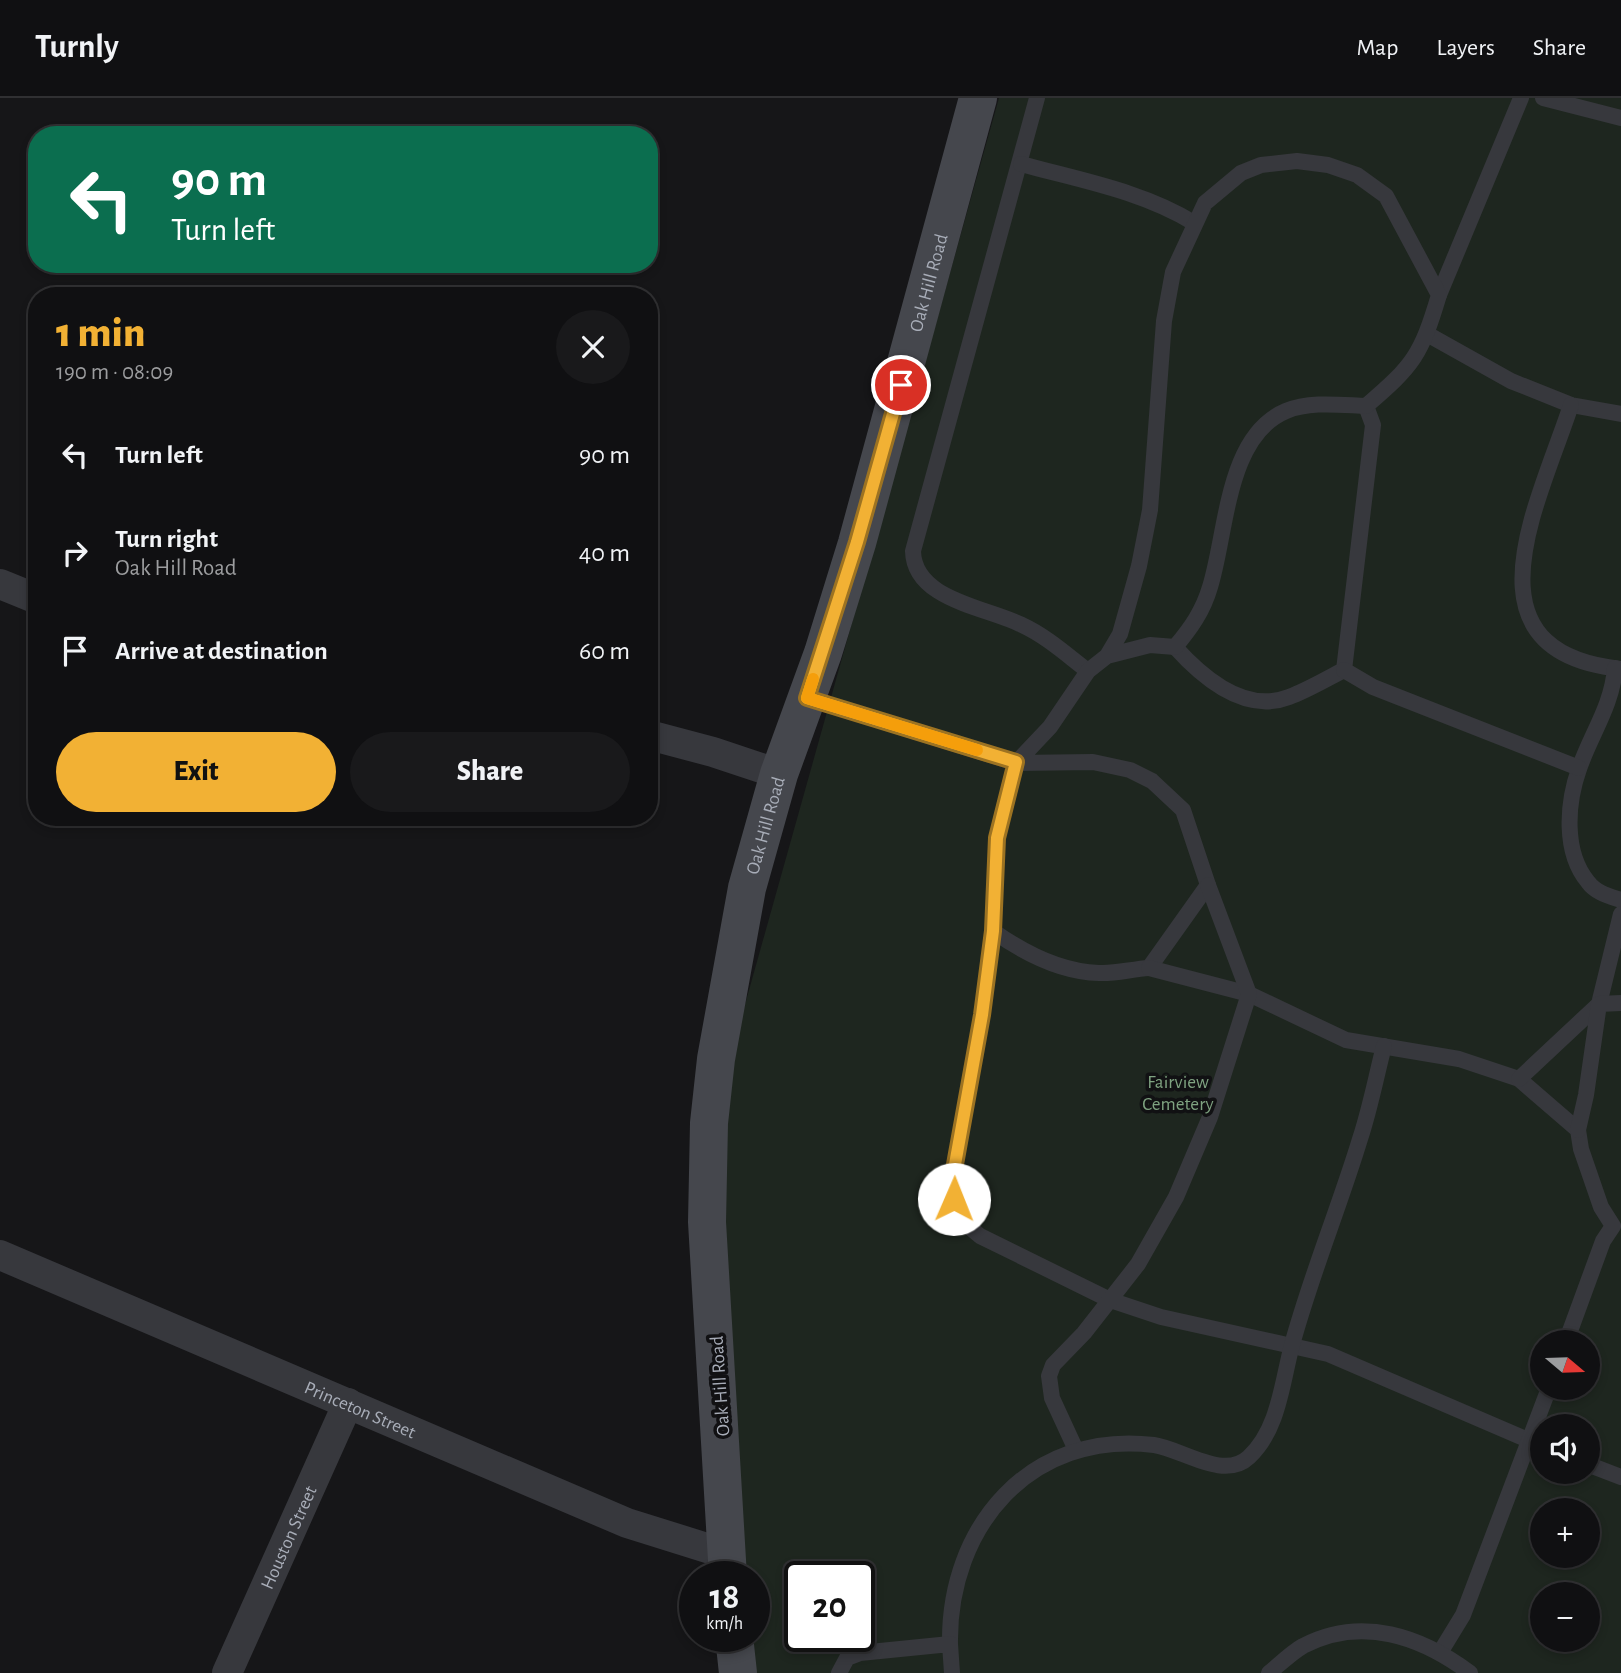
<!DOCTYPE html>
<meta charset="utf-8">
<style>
:root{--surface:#101012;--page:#19191b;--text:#f1f3f6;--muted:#9c9d9f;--line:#303032;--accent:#f2b134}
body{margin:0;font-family:"Alegreya Sans",sans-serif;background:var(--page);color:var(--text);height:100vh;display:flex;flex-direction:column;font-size:26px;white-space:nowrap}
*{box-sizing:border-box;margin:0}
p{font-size:23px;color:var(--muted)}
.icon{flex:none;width:38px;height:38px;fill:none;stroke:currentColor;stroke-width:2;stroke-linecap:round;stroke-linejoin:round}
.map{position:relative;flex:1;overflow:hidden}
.drawer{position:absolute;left:28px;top:189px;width:630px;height:539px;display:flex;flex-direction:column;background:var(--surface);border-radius:28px;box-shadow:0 4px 10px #0003,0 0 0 2px var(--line)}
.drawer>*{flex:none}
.hud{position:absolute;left:28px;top:28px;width:630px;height:147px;border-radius:28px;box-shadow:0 4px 10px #0003,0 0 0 2px var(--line);background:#0b6e4f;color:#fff;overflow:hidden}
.needle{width:46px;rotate:109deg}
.controls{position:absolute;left:1530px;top:1232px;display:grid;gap:14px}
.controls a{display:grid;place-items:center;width:70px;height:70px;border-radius:50%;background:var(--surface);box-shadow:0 4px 10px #0003,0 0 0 2px var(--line);font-size:35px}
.speed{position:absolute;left:679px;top:1463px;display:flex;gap:14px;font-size:35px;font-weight:700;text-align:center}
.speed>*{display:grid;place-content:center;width:91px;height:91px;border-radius:50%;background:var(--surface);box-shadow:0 4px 10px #0003,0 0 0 2px var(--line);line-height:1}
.speed small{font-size:18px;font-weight:400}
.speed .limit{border:4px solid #111;border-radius:10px;background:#fff;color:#111}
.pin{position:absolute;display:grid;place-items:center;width:60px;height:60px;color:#fff;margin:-30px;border:4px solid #fff;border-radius:50%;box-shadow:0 2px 7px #0007}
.me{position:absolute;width:77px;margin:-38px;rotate:1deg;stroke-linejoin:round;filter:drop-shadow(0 0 5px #0008)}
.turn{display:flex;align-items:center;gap:24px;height:147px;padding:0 28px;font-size:32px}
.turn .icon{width:91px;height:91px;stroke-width:2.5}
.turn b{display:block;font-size:49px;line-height:60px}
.round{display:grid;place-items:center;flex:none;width:74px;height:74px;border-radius:37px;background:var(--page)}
.head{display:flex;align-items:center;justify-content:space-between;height:119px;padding:0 28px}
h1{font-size:42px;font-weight:800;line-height:52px;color:var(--accent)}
.button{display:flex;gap:14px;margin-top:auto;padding:14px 28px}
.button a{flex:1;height:80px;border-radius:42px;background:var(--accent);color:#111;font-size:28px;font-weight:800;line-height:80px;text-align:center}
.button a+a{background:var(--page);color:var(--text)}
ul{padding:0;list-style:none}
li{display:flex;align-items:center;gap:21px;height:98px;padding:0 28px}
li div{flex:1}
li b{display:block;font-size:26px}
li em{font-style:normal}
header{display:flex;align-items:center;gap:42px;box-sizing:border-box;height:98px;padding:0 35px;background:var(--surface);border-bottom:2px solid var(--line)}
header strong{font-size:33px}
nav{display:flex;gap:38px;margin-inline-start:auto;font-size:24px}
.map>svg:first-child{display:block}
</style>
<header>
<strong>Turnly</strong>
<nav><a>Map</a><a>Layers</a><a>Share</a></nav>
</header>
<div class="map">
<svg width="1621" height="1575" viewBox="0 0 1621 1575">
<rect width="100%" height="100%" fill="#161618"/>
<path fill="#1e261f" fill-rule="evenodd" d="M999,0H1621V1575H742L740,1538H754V1479H736L707,1042ZM1542,1244H1587V1290H1542ZM1542,1328H1587V1374H1542ZM1542,1412H1587V1458H1542ZM800,1479H859V1538H800ZM1542,1496H1587V1542H1542Z"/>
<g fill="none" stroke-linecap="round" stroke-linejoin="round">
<g stroke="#37383d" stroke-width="16">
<path d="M1037,0L913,453C914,502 986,509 1022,527C1046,538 1067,557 1088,573"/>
<path d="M1543,0L1621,20"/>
<path d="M1021,66C1079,82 1142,93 1194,125"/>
<path d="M1439,197L1521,0"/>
<path d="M1427,236L1511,283L1571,307L1621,316"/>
<path d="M1571,307C1539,405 1458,554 1621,571"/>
<path d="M1175,549C1202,579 1245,616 1289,599C1308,592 1326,581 1344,572L1373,327L1366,308"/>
<path d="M1615,570C1612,608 1591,636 1579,671C1567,705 1563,754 1588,784C1596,795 1609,798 1621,802"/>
<path d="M1344,572L1373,589L1579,670"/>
<path d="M807,600L1016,665L1093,664L1130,672L1152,683L1183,712L1208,787L1149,870C1132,871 1115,876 1099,875C1060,874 1024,855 993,833L997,740L1016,665L1050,629L1088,573L1107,558L1120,536L1139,468L1150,412L1164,223L1173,174L1205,105L1241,75L1261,67L1297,63L1328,67L1357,77L1386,98L1439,197C1421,257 1414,267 1366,308C1340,307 1310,303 1286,313C1226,338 1227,435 1210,489C1203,513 1191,530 1175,549L1150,547L1107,558"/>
<path d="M993,833L982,917L952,1083L960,1121L980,1138L1110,1202L1161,1219L1328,1256L1542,1348"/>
<path d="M1149,870L1249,896L1346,942L1459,961L1519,981L1578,1032L1581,1051L1601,1109L1613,1128L1603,1143L1566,1244"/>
<path d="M1519,981L1599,906L1621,816"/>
<path d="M1578,1032L1586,997L1599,906L1621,905"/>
<path d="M1076,1352L1052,1300L1049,1278L1053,1267L1084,1235L1138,1166L1176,1099L1210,1019L1249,896L1208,787"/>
<path d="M1587,1366L1621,1379"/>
<path d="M950,1546C948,1429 1030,1332 1154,1347C1182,1351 1224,1383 1249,1359C1279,1331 1282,1284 1292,1247C1311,1177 1339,1110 1360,1041C1370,1011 1376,979 1384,948"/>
<path d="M1441,1553L1463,1517L1549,1290"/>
<path d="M839,1575L847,1560L860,1555L950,1546L952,1575"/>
<path d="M1269,1575C1280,1566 1291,1555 1303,1548C1362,1517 1422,1539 1470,1575"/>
</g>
<g stroke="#37383d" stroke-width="30">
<path d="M0,486L37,501"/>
<path d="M649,637L713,654L779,676"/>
<path id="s1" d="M0,1157L627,1425L726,1456"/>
<path id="s2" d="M227,1575L348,1305"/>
</g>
<g stroke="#45474d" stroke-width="38">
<path id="s3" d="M728,1479L707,1124L709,1025L716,961L747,790L779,676L823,555L857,445L978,0"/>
<path d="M734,1538L738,1575"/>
</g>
</g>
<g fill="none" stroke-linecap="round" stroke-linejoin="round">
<g stroke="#9d7322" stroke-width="18">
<path id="route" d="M901,287L857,444L807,600L1016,664L997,740L993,833L982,917L952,1083L954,1101"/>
</g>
<use href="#route" stroke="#f2b134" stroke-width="12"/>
<path stroke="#f59e0b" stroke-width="12" d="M813,581L807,600L977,652"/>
</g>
<g text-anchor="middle" stroke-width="7" stroke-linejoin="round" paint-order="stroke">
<g font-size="19" fill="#a8adb8" stroke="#111113">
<text dy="7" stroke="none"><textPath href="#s3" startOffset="1325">Oak Hill Road</textPath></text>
<text dy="7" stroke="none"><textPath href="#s3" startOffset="758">Oak Hill Road</textPath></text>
<text transform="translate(719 1288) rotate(-94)" y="7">Oak Hill Road</text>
<text dy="7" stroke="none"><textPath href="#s1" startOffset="392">Princeton Street</textPath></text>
<text dy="7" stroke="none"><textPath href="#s2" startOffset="149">Houston Street</textPath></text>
</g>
<g font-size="19" fill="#7fa381" stroke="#111113">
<text x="1178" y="990">Fairview<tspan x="1178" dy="22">Cemetery</tspan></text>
</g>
</g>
</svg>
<div class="controls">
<a><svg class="needle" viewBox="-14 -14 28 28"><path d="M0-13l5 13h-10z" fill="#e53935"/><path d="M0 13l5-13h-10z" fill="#9c9d9f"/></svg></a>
<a><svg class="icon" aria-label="sound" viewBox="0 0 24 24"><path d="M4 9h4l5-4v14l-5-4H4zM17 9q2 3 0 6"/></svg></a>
<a>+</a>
<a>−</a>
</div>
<div class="speed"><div>18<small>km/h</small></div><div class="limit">20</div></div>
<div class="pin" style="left:901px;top:287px;background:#d93025"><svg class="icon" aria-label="arrive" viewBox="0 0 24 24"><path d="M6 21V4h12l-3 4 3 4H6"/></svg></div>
<svg class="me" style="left:954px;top:1101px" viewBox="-20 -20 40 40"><circle r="19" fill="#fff"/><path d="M0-13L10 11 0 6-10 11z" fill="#f2b134"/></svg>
<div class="hud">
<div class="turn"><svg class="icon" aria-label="left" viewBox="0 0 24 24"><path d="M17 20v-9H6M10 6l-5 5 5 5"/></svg><div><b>90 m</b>Turn left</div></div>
</div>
<section class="drawer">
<div class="head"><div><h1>1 min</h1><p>190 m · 08:09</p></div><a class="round"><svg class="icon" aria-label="close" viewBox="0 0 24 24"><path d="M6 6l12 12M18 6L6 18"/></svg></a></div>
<ul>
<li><svg class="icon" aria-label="left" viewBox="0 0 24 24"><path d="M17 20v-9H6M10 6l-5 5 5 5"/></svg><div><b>Turn left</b></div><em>90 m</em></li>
<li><svg class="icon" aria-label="right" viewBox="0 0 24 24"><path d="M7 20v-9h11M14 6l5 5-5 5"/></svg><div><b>Turn right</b><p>Oak Hill Road</p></div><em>40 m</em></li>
<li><svg class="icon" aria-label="arrive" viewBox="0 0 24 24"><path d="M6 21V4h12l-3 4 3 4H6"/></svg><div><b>Arrive at destination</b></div><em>60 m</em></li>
</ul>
<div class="button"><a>Exit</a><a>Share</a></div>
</section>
</div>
